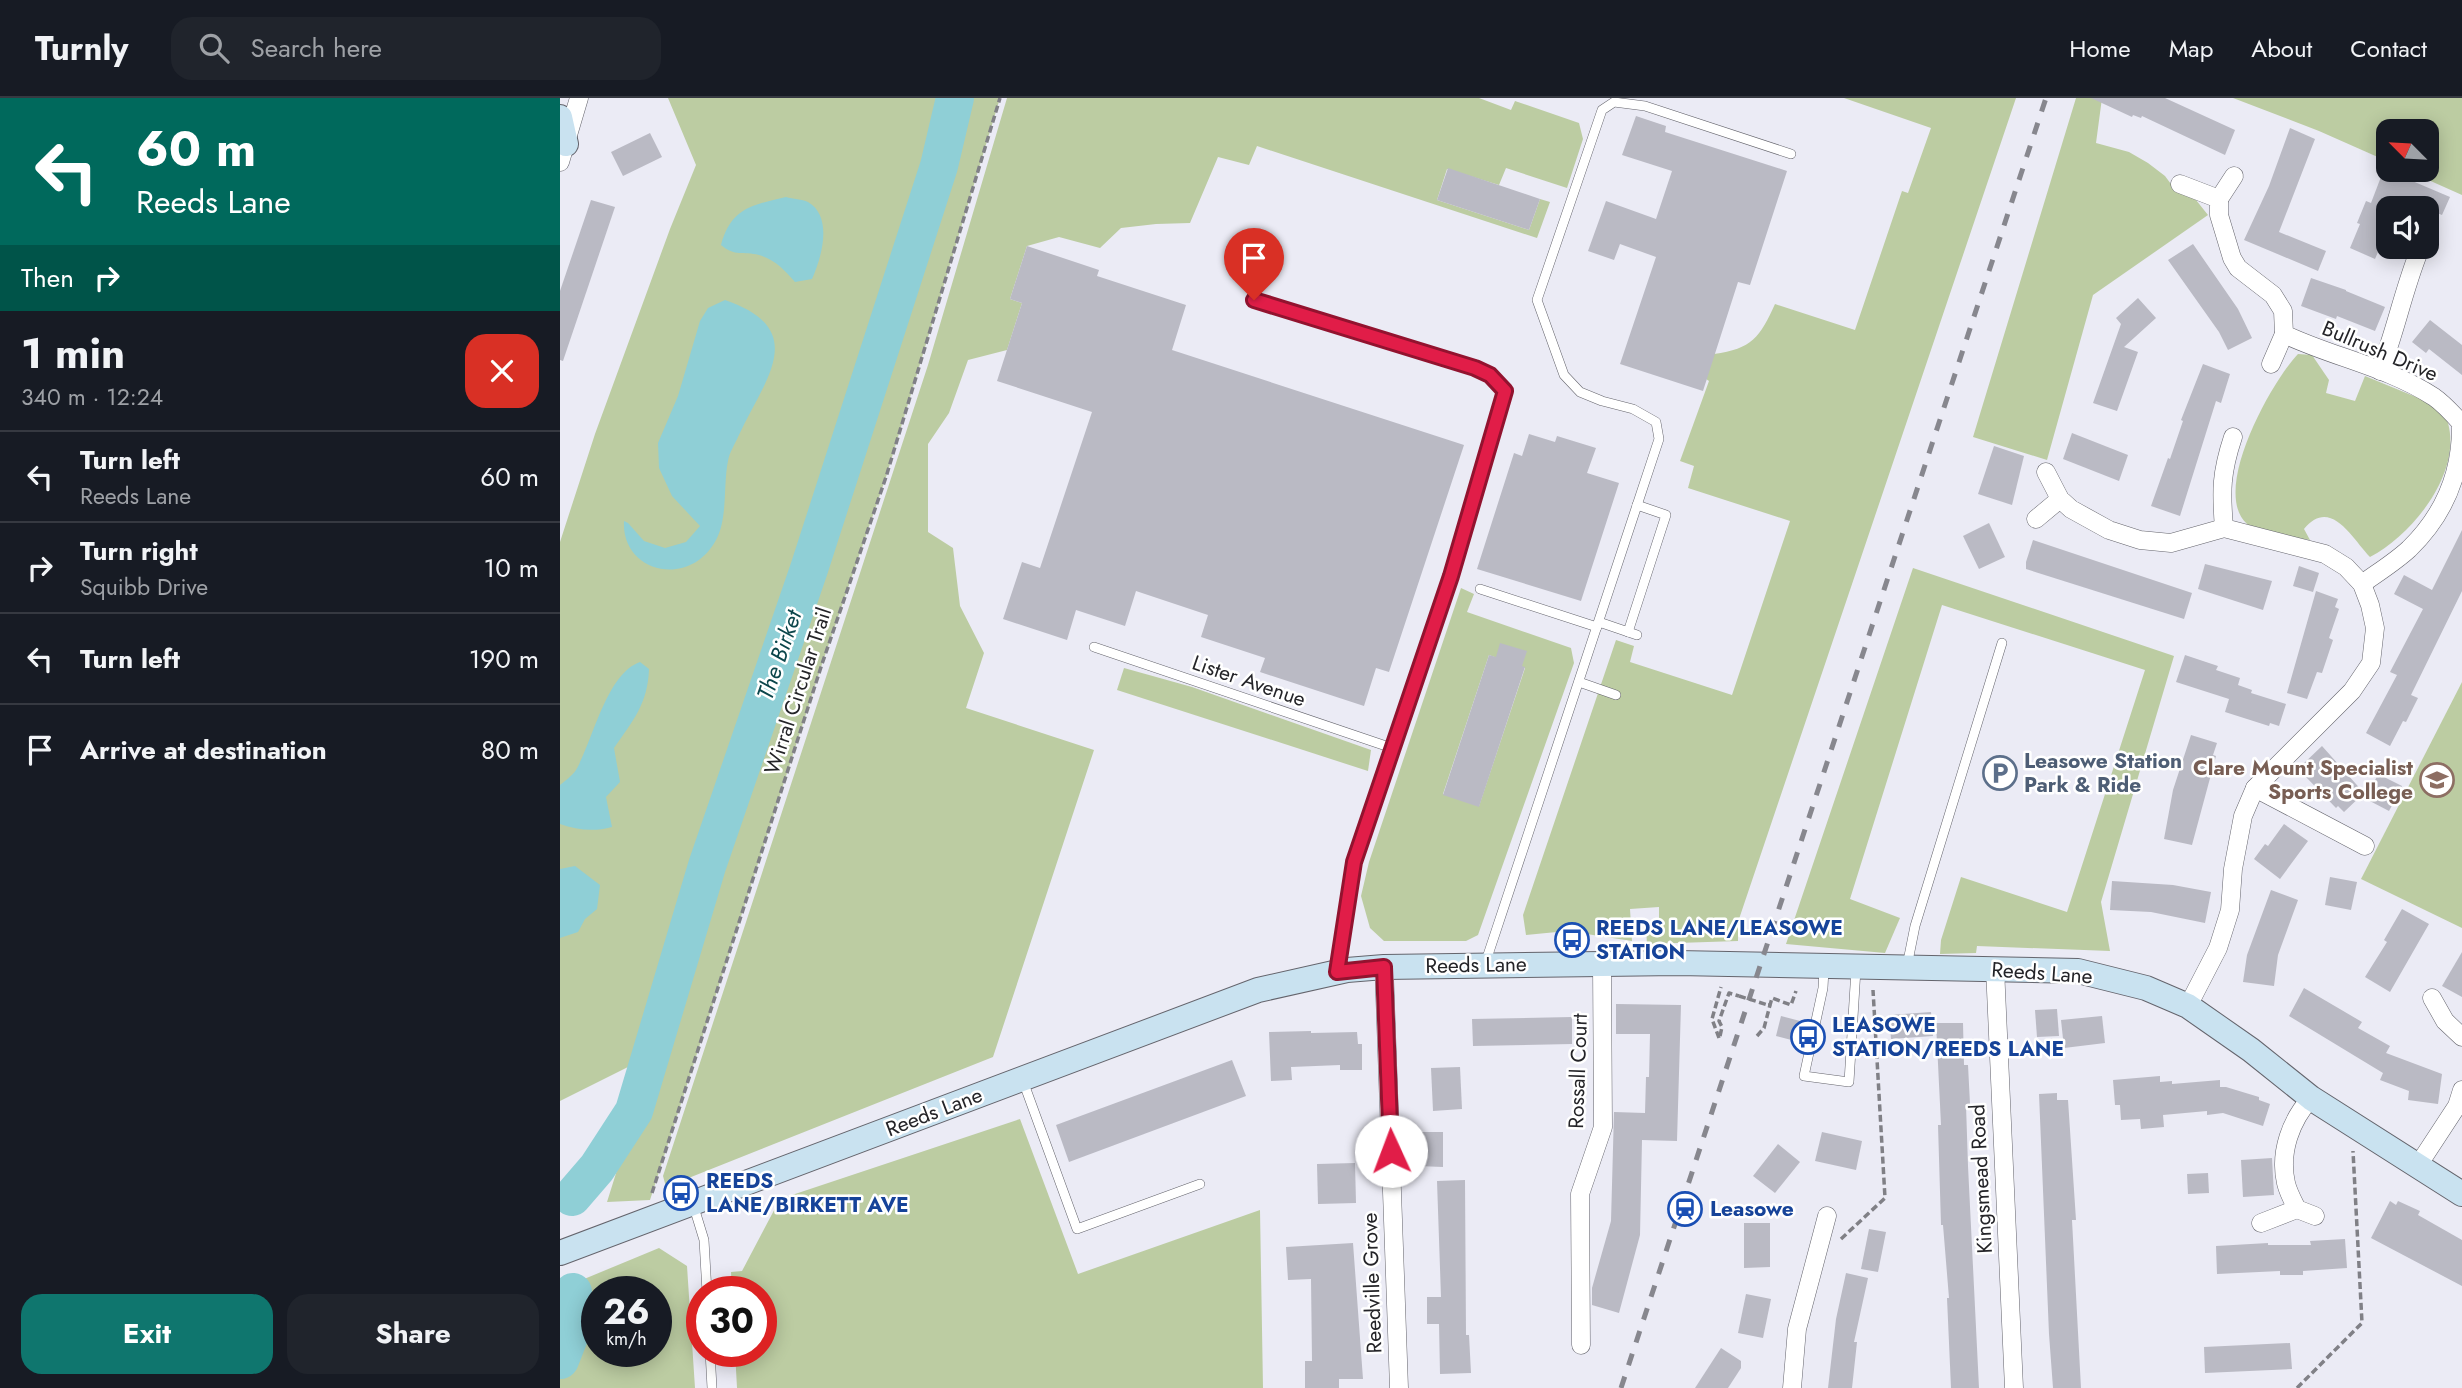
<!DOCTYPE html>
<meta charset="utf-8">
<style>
:root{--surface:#171b24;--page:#20242c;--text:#f1f3f6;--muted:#9ea1a6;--line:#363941;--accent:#0f766e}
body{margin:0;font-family:Jost,sans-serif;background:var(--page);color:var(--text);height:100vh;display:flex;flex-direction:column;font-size:26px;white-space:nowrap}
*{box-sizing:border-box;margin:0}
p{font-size:23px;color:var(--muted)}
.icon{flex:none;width:38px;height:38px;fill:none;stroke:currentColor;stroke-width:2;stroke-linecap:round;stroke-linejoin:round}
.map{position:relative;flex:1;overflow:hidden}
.sheet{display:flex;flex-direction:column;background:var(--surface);width:560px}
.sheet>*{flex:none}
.guide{background:#00695c;color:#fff;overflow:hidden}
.needle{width:46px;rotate:294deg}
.buttons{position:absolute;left:1816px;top:21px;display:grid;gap:14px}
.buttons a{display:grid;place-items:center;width:63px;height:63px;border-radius:14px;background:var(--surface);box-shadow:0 4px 18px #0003;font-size:35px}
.speed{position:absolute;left:21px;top:1178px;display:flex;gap:14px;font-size:35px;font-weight:700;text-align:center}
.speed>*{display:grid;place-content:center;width:91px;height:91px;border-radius:50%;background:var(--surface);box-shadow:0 4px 18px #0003;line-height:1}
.speed small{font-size:18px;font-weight:400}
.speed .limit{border:10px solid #d22;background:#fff;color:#111}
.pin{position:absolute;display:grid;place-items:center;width:60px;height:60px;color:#fff;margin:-72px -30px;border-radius:50% 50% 50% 0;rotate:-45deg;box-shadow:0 0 7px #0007}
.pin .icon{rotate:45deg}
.me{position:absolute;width:77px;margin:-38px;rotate:358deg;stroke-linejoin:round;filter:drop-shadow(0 0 5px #0008)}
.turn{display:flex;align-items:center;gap:24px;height:147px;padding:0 21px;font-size:32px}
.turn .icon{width:91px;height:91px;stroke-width:2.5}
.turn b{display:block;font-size:49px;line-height:60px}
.then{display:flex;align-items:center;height:66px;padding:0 21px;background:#0003;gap:14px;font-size:26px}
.round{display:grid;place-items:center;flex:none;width:74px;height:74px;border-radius:21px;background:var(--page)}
.summary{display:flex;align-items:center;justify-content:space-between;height:119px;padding:0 21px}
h1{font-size:42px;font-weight:700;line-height:52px}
.cta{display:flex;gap:14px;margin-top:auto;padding:14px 21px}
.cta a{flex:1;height:80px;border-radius:21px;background:var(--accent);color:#fff;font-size:28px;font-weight:700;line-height:80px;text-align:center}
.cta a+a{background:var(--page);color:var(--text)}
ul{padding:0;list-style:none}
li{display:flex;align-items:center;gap:21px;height:91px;padding:0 21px;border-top:2px solid var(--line)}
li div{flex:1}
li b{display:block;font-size:26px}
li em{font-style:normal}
header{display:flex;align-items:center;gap:42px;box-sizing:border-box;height:98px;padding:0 35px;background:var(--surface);border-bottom:2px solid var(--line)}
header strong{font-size:33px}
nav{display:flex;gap:38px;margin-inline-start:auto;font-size:24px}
.search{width:490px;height:63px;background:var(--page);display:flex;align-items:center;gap:18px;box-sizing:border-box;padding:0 24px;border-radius:21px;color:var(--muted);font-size:26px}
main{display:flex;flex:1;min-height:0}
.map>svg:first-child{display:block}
</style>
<header>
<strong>Turnly</strong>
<div class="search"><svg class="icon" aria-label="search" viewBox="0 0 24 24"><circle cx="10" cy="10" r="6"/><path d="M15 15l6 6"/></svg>Search here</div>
<nav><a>Home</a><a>Map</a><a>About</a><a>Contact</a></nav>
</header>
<main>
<section class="sheet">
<div class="guide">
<div class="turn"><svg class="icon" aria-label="left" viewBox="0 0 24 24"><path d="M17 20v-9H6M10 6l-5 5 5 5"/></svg><div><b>60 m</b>Reeds Lane</div></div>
<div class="then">Then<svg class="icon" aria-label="right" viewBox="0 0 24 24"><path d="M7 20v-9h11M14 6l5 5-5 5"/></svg></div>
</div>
<div class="summary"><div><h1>1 min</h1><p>340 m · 12:24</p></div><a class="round" style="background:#d93025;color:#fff"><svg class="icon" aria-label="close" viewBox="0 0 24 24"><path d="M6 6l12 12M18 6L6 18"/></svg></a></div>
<ul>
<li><svg class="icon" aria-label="left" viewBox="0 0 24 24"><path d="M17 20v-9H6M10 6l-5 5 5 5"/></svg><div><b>Turn left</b><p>Reeds Lane</p></div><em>60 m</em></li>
<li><svg class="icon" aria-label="right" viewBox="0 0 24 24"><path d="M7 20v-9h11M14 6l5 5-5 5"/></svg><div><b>Turn right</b><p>Squibb Drive</p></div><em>10 m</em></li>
<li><svg class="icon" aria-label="left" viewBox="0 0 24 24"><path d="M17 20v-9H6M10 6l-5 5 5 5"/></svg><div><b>Turn left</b></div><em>190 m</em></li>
<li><svg class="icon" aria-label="arrive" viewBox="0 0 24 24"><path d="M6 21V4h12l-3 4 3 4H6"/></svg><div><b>Arrive at destination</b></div><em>80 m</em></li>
</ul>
<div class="cta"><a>Exit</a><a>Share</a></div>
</section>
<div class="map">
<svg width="1902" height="1290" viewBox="0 0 1902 1290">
<rect width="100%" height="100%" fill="#ebebf5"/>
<g fill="#bccca2" fill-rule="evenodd">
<path d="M108,0H440L326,379L262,566L90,1102L47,1104L89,970L80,963L0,1003V444L35,336L110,131L136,67Z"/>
<path d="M447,0H919L951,12L955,3L1019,25L1023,41L1007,90L946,70L939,87L887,71L877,102L969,132L980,101L990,104L977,140L697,48L689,67L658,59L630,125L596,126L561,130L540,150L499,139L467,148L450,201L462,205L447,252L408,262L389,315L368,346V434L393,450L400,508L424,555L406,610L534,652L433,959L106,1089L103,1078L368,267Z"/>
<path d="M1284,0H1456L1178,824V843L1087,846L1086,830L1099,829V809L1070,811L1072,843L1007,833L966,837L963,817L1056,542L1074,548L1070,564L1172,597L1230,423L1128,390L1134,368L1120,363L1149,283L1146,281L1154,256C1192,251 1200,239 1215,206L1295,232L1342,93L1348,95L1371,30Z"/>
<path d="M1516,0H1542L1536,45L1569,54L1588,65L1605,78L1614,90L1636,102L1648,117L1533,197L1487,362L1413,339Z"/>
<path d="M1673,0H1902V97L1846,72H1867V33H1829V64L1759,33Z"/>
<path d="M1738,256L1752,257L1769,282L1766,295L1795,303L1805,278C1822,285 1839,292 1856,299C1862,301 1871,303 1876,307C1881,311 1885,319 1888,325C1902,376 1852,437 1810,459C1793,442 1771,398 1744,431L1750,442C1733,439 1699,437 1687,426C1650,393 1712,283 1738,256Z"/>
<path d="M1353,470L1614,558L1541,804L1550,853L1417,848L1416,855L1380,856L1381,842L1401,779L1507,814L1585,572L1382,507L1290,801L1340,820L1325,855L1226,846Z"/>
<path d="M901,490L914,496L907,514L1011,550L1014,565L918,837L906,843H824L810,830L801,798L809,764ZM929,557L965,570L919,708L883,696Z"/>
<path d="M564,570L632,589L811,652L808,673L557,592Z"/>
<path d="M1902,584V830L1801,781Z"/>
<path d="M460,1021L518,1176L700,1112L703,1290H177L175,1253H201V1194L172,1193L171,1174L182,1173L220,1101Z"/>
<path d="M99,1150L127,1168L135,1290H0V1191ZM37,1194H96V1253H37Z"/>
</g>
<g fill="#8fcfd6">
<path d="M226,99C233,101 242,101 248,104C274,119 261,161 252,181L235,184C225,172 214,161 199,157C183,153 175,159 161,147C171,110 192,107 226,99Z"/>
<path d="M165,202C252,232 204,282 178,339C175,346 169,355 168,363C163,387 168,420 156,442C130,491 61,475 64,423L68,425L84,443L105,450L126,444L140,428L112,398L99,370L98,345L118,298L140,223L148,210Z"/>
<path d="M80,564L89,571C88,605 73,623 54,650L60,684L46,699L52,729C34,734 17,732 0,726V687C5,683 12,678 16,672C33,643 46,576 80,564Z"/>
<path d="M15,768L40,787L37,811L25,821L18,834L0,840V771Z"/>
</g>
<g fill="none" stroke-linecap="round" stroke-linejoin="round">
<g stroke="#8fcfd6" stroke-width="38">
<path d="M12,1099L37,1070L74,1013L147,768L249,471L379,68L395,0"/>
<path d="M0,1262L9,1239L13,1194"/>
</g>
</g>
<g fill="#babac4">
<path d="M1531,0H1605L1675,32L1665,57L1582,18L1581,20L1573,17L1572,19Z"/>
<path d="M1076,18L1106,28L1105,34L1227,73L1190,187L1178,184L1143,293L1060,266L1096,159L1060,146L1054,162L1028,153L1046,103L1096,121L1112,73L1062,57Z"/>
<path d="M1730,30L1755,41L1719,134L1766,153L1758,173L1684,142L1709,88Z"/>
<path d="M90,35L102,59L63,78L51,54Z"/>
<path d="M888,70L980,101L969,132L877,102Z"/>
<path d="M1824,71L1890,99L1882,117L1837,99L1833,110H1829V122L1822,139L1824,140L1815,161L1790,150L1800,126L1797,125L1806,103L1811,105Z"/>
<path d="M31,102L55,109L3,263L0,262V193Z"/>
<path d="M1633,146L1678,211L1692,240L1668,252L1659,234L1608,162Z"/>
<path d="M467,148L539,172L537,178L626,207L612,252L904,347L829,574L816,570L804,608L700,574L705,560L641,539L648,517L576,493L565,528L516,512L507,542L443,521L462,464L480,470L532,314L437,283L462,205L450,201Z"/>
<path d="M1751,180L1786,192V193L1825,209L1815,233L1777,218L1776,221L1741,208Z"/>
<path d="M1578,200L1596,220L1564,249L1578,254L1557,313L1533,305L1561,226L1556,220Z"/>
<path d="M1870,222L1902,247V277L1869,251L1866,255L1852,244Z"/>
<path d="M1643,266L1670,276L1661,305L1656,303L1620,418L1591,408L1608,360L1610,361L1623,323L1621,322Z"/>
<path d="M1512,335L1568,357L1559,383L1503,361Z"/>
<path d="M969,336L995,344L997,338L1036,350L1027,375L1059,385L1021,503L917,471L954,355L962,358Z"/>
<path d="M1434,348L1464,358L1452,407L1418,396Z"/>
<path d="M1429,425L1445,459L1419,471L1403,438Z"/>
<path d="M1902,432V493L1851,597L1858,600L1846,624L1843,623L1830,648L1806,635L1837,577L1830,574L1863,511L1834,496L1844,477L1872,492Z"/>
<path d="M1473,442L1632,495L1624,521L1466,471V464Z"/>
<path d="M1645,466L1712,483L1703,512L1638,491Z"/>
<path d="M1739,468L1759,475L1753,494L1733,488Z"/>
<path d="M1756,493L1778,501L1775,509L1779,511L1769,540L1773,542L1762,575L1757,574L1747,601L1727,595Z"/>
<path d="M940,545L967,553L962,568L965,569L919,709L883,697L929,557L936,559Z"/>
<path d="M1625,557L1658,568L1656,572L1680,580L1678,587L1692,592L1691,595L1726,606L1719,628L1710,625L1709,628L1665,614L1669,601L1616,584Z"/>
<path d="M1631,637L1657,645L1653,657L1656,658L1632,747L1604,741L1613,692Z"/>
<path d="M1762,648L1804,695L1784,714L1778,708L1776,710L1745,678L1748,675L1741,668Z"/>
<path d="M1818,676L1842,688L1829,713L1806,701Z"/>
<path d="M1724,726L1748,743L1720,781L1694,761L1705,746L1708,748Z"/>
<path d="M1770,779L1797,784L1791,812L1765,807Z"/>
<path d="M1552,783L1613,787L1651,794L1645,825L1591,814L1550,812Z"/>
<path d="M1711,792L1738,802L1718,857L1714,888L1683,884L1687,857Z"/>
<path d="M1842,811L1869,826L1830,894L1805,879L1827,844L1824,842Z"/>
<path d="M1902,854V899L1882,888Z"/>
<path d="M1744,890L1802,924L1798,930L1830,948L1826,955L1882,976L1878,1006L1848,1002L1849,993L1820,982L1823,975L1729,918Z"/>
<path d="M1056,906L1121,907L1117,1043L1082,1042L1080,1137L1059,1215L1032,1207V1190L1051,1123L1054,1014L1085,1015L1086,979H1089L1090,936H1056Z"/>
<path d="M1497,911L1499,938L1477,939L1475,912Z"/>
<path d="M1371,914L1373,938L1331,941L1329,917Z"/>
<path d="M1221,918L1244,924L1239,944L1216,938Z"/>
<path d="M1542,918L1545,945L1504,950L1501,922Z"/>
<path d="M1012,919V946L913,948L912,921Z"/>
<path d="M1376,925H1403L1404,967H1408L1410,1006L1406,1007L1408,1068L1419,1290H1391L1387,1200H1389L1383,1127H1381L1378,1027H1381Z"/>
<path d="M751,933V935L797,934L798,946H802V972H780V967L731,969L732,982L711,983L709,934Z"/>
<path d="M672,962L686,998L509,1064L496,1027Z"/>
<path d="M900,969L902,1011L873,1013L871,970Z"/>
<path d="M1600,978V984L1612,983V986L1660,982V989H1666L1699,999V1002L1710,1006L1703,1028L1663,1015L1647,1017V1013L1603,1017L1604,1029L1581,1031L1580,1021L1561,1022L1560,1007H1555L1553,982Z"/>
<path d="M1497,995V1002H1508L1516,1122H1512L1521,1290H1493L1489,1236L1479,996Z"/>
<path d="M859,1034H883V1069L858,1068Z"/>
<path d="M1262,1034L1302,1043L1296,1072L1255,1063Z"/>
<path d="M1218,1046L1240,1064L1215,1095L1193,1078Z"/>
<path d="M1712,1060L1714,1097L1683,1099L1681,1062Z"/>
<path d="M795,1065L796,1105L758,1106L757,1066Z"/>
<path d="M1648,1075L1649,1095L1628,1096L1627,1076Z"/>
<path d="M905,1082L906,1237H909L911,1275L880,1276L879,1226H867V1199H881L877,1083Z"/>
<path d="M1830,1103L1836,1107L1838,1103L1860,1113L1858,1117L1902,1142V1188L1811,1140Z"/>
<path d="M1184,1125H1210V1169L1184,1170Z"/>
<path d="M1309,1131L1326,1134L1318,1174L1301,1171Z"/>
<path d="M1785,1141L1787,1170L1743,1173V1177H1720V1173L1657,1176L1656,1148L1708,1145V1147H1751L1750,1143Z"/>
<path d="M793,1145L803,1281H779V1290H745V1263H752L751,1181L728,1182L726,1149Z"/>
<path d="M1286,1175L1308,1180L1294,1244H1297L1292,1290H1268L1276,1221Z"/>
<path d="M1186,1196L1211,1201L1203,1240L1178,1235Z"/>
<path d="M1730,1245L1732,1271L1645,1275L1644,1249Z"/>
<path d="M1161,1250L1181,1263V1270L1168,1290H1135Z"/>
</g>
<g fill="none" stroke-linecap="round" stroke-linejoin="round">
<g stroke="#64646c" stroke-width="10">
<g id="lane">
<path d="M694,202L915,270L930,277L945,293L892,478L794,764L777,873"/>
<path d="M920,491L1037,529"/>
<path d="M1039,524L1077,537"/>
<path d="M1068,534L1106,417L1077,407"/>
<path d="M534,549L832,650"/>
<path d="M1019,584L1056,597"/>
<path d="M925,866L1099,341L1096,324L1073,311L1042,303L1020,294L1004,277L977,202L1042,12L1054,4L1085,8L1231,56"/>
<path d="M1347,868L1355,828L1442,545"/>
<path d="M1264,871L1263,890L1244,978L1289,984L1296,871"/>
<path d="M463,983L517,1131L640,1086"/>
<path d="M133,1106L144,1142L147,1194"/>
<path d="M150,1253L152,1290"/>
</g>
</g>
<g stroke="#64646c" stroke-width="19">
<g id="street">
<path d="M0,64L19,0"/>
<path d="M1620,86L1659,101V117L1672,160L1678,170L1713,197L1723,213L1724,236C1772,259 1828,269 1874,299C1884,306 1893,316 1901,325C1902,375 1885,416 1849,451C1835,464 1817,475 1802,486"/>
<path d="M1659,101L1674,78"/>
<path d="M1711,266L1724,236"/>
<path d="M1820,273C1835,235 1843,194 1858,156"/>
<path d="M1486,374L1500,401L1511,411L1549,432L1580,442L1611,445L1664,430L1765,456L1786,469L1802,486L1810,507L1815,530L1811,565L1792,593L1695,690L1683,718L1673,771L1670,812L1658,850L1628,908"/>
<path d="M1476,421L1500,401"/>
<path d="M1664,430C1661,393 1661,375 1673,339"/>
<path d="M1695,690L1805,748"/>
<path d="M824,869L839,1290"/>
<path d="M1435,870L1454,1290"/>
<path d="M1872,900L1885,923L1902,939"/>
<path d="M1751,1000C1731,1022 1719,1054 1726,1085C1728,1094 1733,1103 1737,1111L1755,1118"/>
<path d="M1857,1069L1897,1008L1902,992"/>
<path d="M1701,1125L1737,1111"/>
<path d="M1021,1247L1020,1096L1043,1029L1042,865"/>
<path d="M1232,1290L1237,1231L1267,1118"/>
</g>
</g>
<g stroke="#64646c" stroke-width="26">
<g id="secondary">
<path d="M0,19L6,46"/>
<path d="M0,1155L698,892L787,872L824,869L1118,865L1518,873L1586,890L1628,908L1691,952L1751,1000L1902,1096"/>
</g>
</g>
<g stroke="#808086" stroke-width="3.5" stroke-dasharray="7 3.5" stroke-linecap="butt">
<path d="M1208,907H1210L1212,900L1231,907L1236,893"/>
<path d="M1160,938L1162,929L1159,923L1169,895L1179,898"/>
<path d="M1197,938L1204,930L1210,907"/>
<path d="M1159,940L1152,921L1161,889"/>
<path d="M92,1095L262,566L326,379L440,0"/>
<path d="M1281,1141L1325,1100L1313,892"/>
<path d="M1737,1290L1802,1225L1793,1053"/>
</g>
<use href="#lane" stroke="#fff" stroke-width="9"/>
<use href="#street" stroke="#fff" stroke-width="18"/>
<use href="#secondary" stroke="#c9e2f0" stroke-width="24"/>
<path stroke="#87878e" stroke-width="5" stroke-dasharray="12 12" stroke-linecap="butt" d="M1061,1290L1486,0"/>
<path stroke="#808086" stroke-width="3.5" stroke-dasharray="7 3.5" stroke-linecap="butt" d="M1179,898L1208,907"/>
</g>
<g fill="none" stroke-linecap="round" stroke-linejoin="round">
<g stroke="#92132f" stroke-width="18">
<path id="route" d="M694,202L915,270L930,277L945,293L891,478L794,764L777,874L824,869L831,1053"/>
</g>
<use href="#route" stroke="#e11d48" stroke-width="12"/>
</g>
<defs>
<g id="parking-ring" transform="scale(1.75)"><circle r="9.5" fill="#fff" stroke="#5c6f8a" stroke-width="1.5"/><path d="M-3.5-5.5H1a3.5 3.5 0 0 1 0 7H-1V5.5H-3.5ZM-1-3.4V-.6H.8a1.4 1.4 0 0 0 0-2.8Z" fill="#5c6f8a"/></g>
<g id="school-ring" transform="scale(1.75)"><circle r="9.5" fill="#fff" stroke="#8d6e63" stroke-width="1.5"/><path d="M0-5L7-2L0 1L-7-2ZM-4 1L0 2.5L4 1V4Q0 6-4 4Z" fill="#8d6e63"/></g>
<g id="bus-ring" transform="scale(1.75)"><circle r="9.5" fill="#fff" stroke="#1a4fb4" stroke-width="1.5"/><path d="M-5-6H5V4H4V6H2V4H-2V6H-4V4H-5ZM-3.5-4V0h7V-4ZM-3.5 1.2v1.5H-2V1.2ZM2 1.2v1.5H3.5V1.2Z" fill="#1a4fb4"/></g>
<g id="station-ring" transform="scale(1.75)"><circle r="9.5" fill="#fff" stroke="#1a4fb4" stroke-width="1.5"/><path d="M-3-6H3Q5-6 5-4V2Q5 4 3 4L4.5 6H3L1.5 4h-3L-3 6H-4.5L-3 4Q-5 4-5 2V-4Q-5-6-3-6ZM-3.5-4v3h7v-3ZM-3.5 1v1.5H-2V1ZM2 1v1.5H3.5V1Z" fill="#1a4fb4"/></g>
</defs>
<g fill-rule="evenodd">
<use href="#parking-ring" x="1440" y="675"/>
<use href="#school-ring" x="1877" y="682"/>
<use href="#bus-ring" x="1012" y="842"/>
<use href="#bus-ring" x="1248" y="939"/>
<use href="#bus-ring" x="121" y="1095"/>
<use href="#station-ring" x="1125" y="1111"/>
</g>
<g text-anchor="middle" stroke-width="5" stroke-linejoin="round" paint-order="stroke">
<g font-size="21" fill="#242428" stroke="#fff">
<text transform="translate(1820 253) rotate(23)" y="7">Bullrush Drive</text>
<text transform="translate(689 583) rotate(19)" y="7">Lister Avenue</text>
<text transform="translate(238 593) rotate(-72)" y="7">Wirral Circular Trail</text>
<text transform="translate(916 867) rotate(-1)" y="7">Reeds Lane</text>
<text transform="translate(1482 875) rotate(4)" y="7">Reeds Lane</text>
<text transform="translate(1018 973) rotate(-88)" y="7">Rossall Court</text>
<text transform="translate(374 1014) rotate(-21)" y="7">Reeds Lane</text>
<text transform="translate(1421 1081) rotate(-93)" y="7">Kingsmead Road</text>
<text transform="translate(812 1185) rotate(-92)" y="7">Reedville Grove</text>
</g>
<g font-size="21" font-weight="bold" fill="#4e5e75" stroke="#fff" text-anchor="start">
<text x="1464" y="670">Leasowe Station<tspan x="1464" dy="24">Park &amp; Ride</tspan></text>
</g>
<g font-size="21" font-weight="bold" fill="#785e54" stroke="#fff" text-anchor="end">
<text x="1853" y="677">Clare Mount Specialist<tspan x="1853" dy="24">Sports College</tspan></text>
</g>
<g font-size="21" font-weight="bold" fill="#164399" stroke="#fff" text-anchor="start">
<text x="1036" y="837">REEDS LANE/LEASOWE<tspan x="1036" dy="24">STATION</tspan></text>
<text x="1272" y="934">LEASOWE<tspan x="1272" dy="24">STATION/REEDS LANE</tspan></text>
<text x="146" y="1090">REEDS<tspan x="146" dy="24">LANE/BIRKETT AVE</tspan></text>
<text x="1150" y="1118">Leasowe</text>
</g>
<g font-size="23" font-style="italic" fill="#0b464b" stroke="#fff">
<text transform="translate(219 557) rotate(-71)" y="8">The Birket</text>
</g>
</g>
</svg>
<div class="buttons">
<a><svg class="needle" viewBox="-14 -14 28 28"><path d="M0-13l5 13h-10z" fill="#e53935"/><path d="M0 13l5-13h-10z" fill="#9ea1a6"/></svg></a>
<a><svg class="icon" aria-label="sound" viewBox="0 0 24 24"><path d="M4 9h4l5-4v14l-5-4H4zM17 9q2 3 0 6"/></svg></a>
</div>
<div class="speed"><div>26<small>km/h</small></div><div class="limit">30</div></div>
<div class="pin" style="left:694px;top:202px;background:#d93025"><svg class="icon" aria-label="arrive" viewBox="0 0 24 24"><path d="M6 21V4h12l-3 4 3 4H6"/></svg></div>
<svg class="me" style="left:831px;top:1053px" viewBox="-20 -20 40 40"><circle r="19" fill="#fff"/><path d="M0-13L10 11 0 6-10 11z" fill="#e11d48"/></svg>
</div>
</main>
